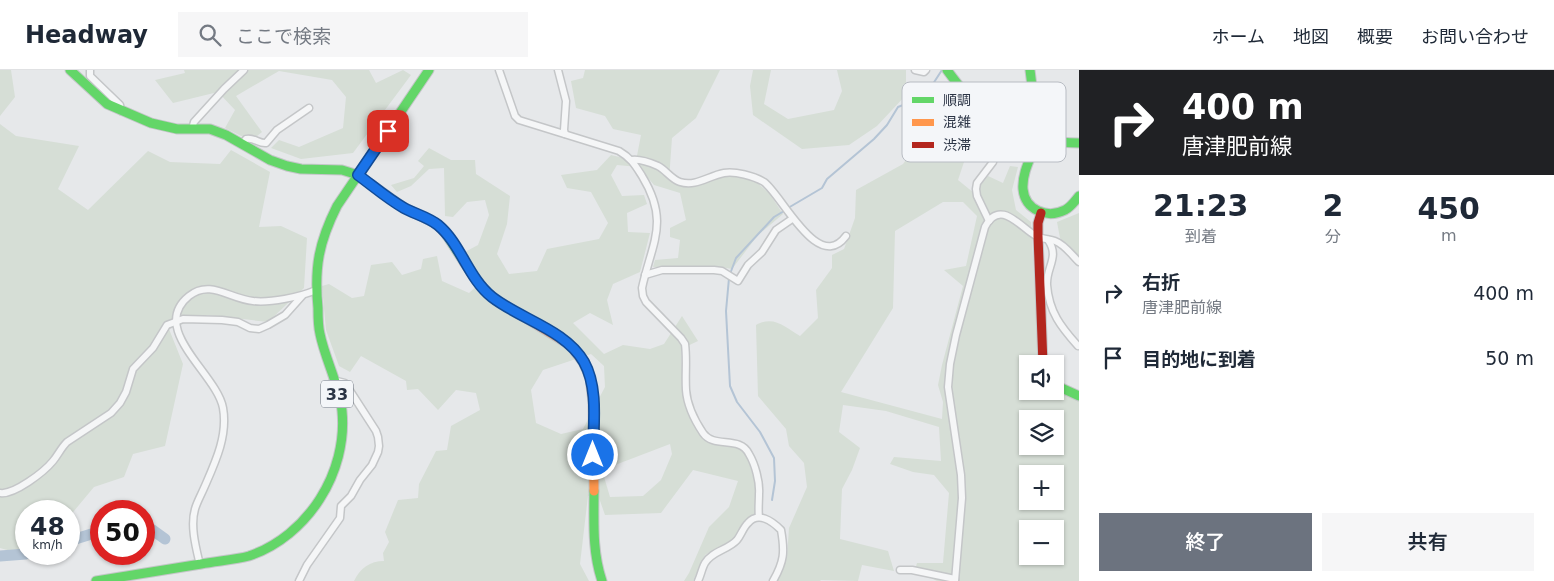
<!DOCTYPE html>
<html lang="ja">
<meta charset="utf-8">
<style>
:root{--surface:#fff;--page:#f6f6f7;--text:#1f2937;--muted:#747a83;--line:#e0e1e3;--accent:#6c737f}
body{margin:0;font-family:"DejaVu Sans","Noto Sans JP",sans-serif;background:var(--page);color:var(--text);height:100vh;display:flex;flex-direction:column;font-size:19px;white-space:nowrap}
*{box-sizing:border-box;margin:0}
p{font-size:16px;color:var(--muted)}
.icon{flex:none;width:28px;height:28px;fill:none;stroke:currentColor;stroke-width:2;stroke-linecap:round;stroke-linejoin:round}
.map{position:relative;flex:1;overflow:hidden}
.side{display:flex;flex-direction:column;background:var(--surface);width:475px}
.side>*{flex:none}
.top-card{background:#202124;color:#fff;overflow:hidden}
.fabs{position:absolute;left:1019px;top:285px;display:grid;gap:10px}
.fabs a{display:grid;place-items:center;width:45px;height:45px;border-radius:0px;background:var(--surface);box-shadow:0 1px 4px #0004;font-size:25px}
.speed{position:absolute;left:15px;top:430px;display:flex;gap:10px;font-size:25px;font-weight:700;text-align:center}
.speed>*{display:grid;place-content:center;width:65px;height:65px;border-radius:50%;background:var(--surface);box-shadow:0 1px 4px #0004;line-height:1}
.speed small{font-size:12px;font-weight:400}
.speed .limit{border:8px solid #d22;background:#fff;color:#111}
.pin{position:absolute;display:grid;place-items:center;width:42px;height:42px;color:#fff;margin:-21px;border-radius:10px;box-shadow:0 2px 8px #0006}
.me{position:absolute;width:55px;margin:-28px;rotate:0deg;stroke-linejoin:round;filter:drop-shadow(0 0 4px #0008)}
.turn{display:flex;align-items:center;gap:18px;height:105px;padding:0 20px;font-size:22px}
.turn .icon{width:65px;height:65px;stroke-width:2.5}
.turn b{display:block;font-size:35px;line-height:42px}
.eta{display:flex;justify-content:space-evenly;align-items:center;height:85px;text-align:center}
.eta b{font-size:30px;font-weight:600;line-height:35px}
.action{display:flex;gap:10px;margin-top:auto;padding:10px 20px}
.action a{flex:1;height:58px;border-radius:0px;background:var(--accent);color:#fff;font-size:20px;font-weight:600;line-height:58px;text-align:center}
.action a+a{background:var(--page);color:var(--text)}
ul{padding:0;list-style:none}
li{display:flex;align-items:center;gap:15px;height:65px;padding:0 20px}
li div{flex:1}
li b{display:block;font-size:19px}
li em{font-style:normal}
header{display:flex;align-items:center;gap:30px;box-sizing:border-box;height:70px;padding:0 25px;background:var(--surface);border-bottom:1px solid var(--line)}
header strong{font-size:24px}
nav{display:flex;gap:28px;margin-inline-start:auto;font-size:18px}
.search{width:350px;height:45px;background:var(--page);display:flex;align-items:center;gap:12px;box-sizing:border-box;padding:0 18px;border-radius:0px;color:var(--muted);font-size:19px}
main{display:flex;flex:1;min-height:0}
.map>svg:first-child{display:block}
</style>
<header>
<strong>Headway</strong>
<div class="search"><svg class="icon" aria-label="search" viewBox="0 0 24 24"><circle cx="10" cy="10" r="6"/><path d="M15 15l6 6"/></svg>ここで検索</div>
<nav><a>ホーム</a><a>地図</a><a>概要</a><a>お問い合わせ</a></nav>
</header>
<main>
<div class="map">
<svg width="1079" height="511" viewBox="0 0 1079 511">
<rect width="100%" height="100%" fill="#e6e8ea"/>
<g fill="#d6ded6" fill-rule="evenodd">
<path d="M0,0H11L15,27L0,46Z"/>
<path d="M184,0H369L376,13L403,0L411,5L353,83L301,89L271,78L279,70L299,77L343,58L346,27L332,10L279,1L236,26L262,62L251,71L225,58L235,40L218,22L173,33L155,10L185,3Z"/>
<path d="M585,0H720L696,48L672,68L669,110L688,117L726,106L753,109L769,123L783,144L758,165L732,199L714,196L653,197L655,190L678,188L680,170L670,167V158L686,150L680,123L654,115L639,97L617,95L611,105L622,126L644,125L647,134L627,143L628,162L650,163L640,202L613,214L607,230L613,255L590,243L573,253L604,284L623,275L650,279L664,274L682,246L698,271L681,279L683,329L702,368L716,375H734L746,383L757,419L756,443L745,450L735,468L705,485L693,511H684L689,503L709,457L729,437L738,411L693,400L661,443L605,445L598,425L588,426L580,494L589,511H354C360,498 370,491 384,491L383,483L389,472L385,462L398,430L418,428L419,414L436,381L447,380L451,356L480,340L476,323L456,320L438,340L418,319L407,320L406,311L361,286L350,302L339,296L326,260L322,216L329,214L352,228L364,226L371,195L392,192L402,205L421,199L423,189L437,186L442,211L469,223L479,214L463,183L478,175L489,145L485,130L467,132L453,147L445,146L444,98L429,99L411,116L397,122L391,115L414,108L424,96L418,91L429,78L451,90H475L476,104L510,126L507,154L497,184L509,204L537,201L547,179L599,169L608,153L591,122L567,118L561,105L597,100L611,85L636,91L641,65L613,59L605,46L576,38L571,11L583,8ZM591,284L604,296L605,317L583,359L561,364L536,353L531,320L543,300ZM670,374L672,384L661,410L643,426L610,427L602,400Z"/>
<path d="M753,0H771L764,34L788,49L834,40L842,21L837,0H906V25L877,56L849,75L802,79L753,45L750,16Z"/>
<path d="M0,54L16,66L79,76L58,119L88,140L148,81L170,92L220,94L231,80L270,102L259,157L281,156L307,168L304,218L268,252L207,245L169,259L183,294L165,376L133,384L124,407L94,417L69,447V441H26V478L18,483L0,478Z"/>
<path d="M920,71L948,74L966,86L958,110L974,123L988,106L1003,113L1010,96L1018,97L1012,120L1016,140L1031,152L1039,294H1028V321H1055V318L1079,329V511H937L915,500L917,493H943L949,423L934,405L913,402L890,394L894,387L941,391L939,357L886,341L843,335L839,362L860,378L852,400L842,419L840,469L888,481L894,501L862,495L858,511L821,510L820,511H773L787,487L789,458L807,417L804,393L789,376L786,359L758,326L756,255C774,245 785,257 800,266L818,248L816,220L832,198V185L844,179L855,148L856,120L903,94ZM943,132H963L977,146L966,196L944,200L963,216L942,295L938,315L943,332L942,349L841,322L893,238L895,161ZM1028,349H1055V376H1028ZM1028,404H1055V431H1028ZM1028,459H1055V486H1028Z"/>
<path d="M1079,143V188L1060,168L1057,152Z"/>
</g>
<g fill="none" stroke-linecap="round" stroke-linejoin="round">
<g stroke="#b4c4d5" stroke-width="2">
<path d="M788,138L822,118L827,109L874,69L887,55L898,37L916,30L929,20L942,0"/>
<path d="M730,204L736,188L774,147L784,141"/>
<path d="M729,208L726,241L730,316L737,332L760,362L774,388L775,411L772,430"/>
</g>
<g stroke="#b4c4d5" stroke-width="11">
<path d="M144,456H147L165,469"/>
<path d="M69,471L101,461"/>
<path d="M0,486L26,484"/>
</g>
<path stroke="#c1c4c9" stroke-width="9" stroke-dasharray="9 4.5" stroke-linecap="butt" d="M1033,81L1036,48"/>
<g stroke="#c4c6c8" stroke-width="9">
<g id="street">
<path d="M90,0V6L120,35L121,41"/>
<path d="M499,0L515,46L519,50L619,81C631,88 635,95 642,106C670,152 652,172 642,218L643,226L646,232L681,268L685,274C687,289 685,305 686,320C687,334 695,351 703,363C714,379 740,365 749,384C755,394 760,412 759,424C759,432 758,440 759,447"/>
<path d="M558,0L566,31L564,60L565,64"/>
<path d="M915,0L924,2L926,0"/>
<path d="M192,59L194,52L224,19L244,0"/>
<path d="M242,74L246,69C254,67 259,74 266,73L277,60L309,38"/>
<path d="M632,90C640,89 651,93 658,96C666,100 671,109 680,112C696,117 708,106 724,103C735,101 754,106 764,112C782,125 818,204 846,166"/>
<path d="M989,151L977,126L976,119L977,113L993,92L1001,67"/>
<path d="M1048,170C1060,187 1046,197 1047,215C1049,242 1061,257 1078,276"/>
<path d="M645,205L662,200H714L722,201L738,211L748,195L762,182L776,160L792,149"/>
<path d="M0,423C14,425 44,402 53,391C58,385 61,378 67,372L111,343L120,333L126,322L133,299L153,278L167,255L183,249L222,250L238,252L250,258L259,259L268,255L285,245L302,226"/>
<path d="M200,495C196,478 190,456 195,439C197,432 201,425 204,418C215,393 228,366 223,338C217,304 148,259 189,226C210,209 230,229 253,231C270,233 300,227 316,220"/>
<path d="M900,500H912L955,509"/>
<path d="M299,511L307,495L340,448L341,436L351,426L360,410L372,395L378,382L379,376L378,367L376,361L345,313L333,310"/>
<path d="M698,511C701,505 702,498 705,493C712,481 728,480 737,470C741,465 743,458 748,453C758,441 772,451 781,460C785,482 784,492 773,511"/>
<path d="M955,511L962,428L961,405L948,317L950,294L956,265L985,157C1000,128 1020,157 1036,166C1042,169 1049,169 1055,171C1064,174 1072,185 1079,192"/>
</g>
</g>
<g stroke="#c4c6c8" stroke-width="11">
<g id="fast">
<path d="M70,0L107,34L151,53L177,59H210L226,65L270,90L287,96L301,99L342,100L358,105L403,137L437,154L446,164L464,192"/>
<path d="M947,0C984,51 1015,72 1079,73"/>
<path d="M1030,0L1036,48"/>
<path d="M1033,81C1028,93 1022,106 1023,119C1025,140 1047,149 1065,140C1071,137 1075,131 1079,126"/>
<path d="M1055,315L1079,326"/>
<path d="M594,421C594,452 592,481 602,511"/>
<path d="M96,511C131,505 166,500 201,494C216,491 234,490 249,486C308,466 348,402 342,341C340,317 325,289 320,264C318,256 318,247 318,238C314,197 319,172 337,136L429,0"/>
</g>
</g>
<g stroke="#c4c6c8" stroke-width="11">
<path id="slow" d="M464,192L481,217L493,228L570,275L583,292L590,307L593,332L594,421"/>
</g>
<g stroke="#c4c6c8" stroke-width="11">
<path id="jam" d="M1041,143L1038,153V166L1043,294"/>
</g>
<use href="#street" stroke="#f5f6f7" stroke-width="6"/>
<use href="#fast" stroke="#63d668" stroke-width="9"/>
<use href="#slow" stroke="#ff974d" stroke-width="9"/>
<use href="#jam" stroke="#b3261e" stroke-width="9"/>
</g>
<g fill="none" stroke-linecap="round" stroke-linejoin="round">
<g stroke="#114b97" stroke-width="12">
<path id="route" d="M388,61L358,105C373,116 388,129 404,138C415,144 428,147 438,155C461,174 468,208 492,227C520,249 566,260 584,292C599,319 593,356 593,385"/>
</g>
<use href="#route" stroke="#1a73e8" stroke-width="9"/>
</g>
<g text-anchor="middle" stroke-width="4" stroke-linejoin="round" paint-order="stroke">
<rect fill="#f4f6f9" stroke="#676e7b" stroke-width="1" x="321" y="310.5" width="32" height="27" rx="4"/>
<g font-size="16" font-weight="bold" fill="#2b3445">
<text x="337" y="330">33</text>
</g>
</g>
<rect x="902" y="12" width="164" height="80" rx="8" fill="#f4f6f9" stroke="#b8bcc3" stroke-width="1"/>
<rect x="912" y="27" width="22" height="6" fill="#63d668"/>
<rect x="912" y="49" width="22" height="7" fill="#ff974d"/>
<rect x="912" y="72" width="22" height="6" fill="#b3261e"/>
<g font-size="14" fill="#2b3445">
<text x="943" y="35">順調</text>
<text x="943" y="57">混雑</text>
<text x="943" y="80">渋滞</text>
</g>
</svg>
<div class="fabs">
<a><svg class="icon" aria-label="sound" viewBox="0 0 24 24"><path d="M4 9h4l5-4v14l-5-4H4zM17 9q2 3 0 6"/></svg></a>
<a><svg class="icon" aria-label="layers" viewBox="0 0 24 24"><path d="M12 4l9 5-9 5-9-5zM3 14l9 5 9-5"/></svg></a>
<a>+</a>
<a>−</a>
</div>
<div class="speed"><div>48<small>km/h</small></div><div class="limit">50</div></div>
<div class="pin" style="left:388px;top:61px;background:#d93025"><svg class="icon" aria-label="arrive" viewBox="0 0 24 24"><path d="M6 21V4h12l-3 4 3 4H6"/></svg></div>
<svg class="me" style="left:593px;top:385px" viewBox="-20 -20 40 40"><circle r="17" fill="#1a73e8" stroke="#fff" stroke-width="3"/><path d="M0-11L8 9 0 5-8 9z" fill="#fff"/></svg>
</div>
<section class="side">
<div class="top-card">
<div class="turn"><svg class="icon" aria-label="right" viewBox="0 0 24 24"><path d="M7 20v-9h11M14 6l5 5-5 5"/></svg><div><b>400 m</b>唐津肥前線</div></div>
</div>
<div class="eta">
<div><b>21:23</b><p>到着</p></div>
<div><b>2</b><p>分</p></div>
<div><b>450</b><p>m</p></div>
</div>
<ul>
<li><svg class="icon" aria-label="right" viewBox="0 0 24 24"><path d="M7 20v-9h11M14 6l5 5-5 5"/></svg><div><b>右折</b><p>唐津肥前線</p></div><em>400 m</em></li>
<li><svg class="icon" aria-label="arrive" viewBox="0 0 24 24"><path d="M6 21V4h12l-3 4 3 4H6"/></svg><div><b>目的地に到着</b></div><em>50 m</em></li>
</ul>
<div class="action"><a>終了</a><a>共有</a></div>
</section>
</main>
